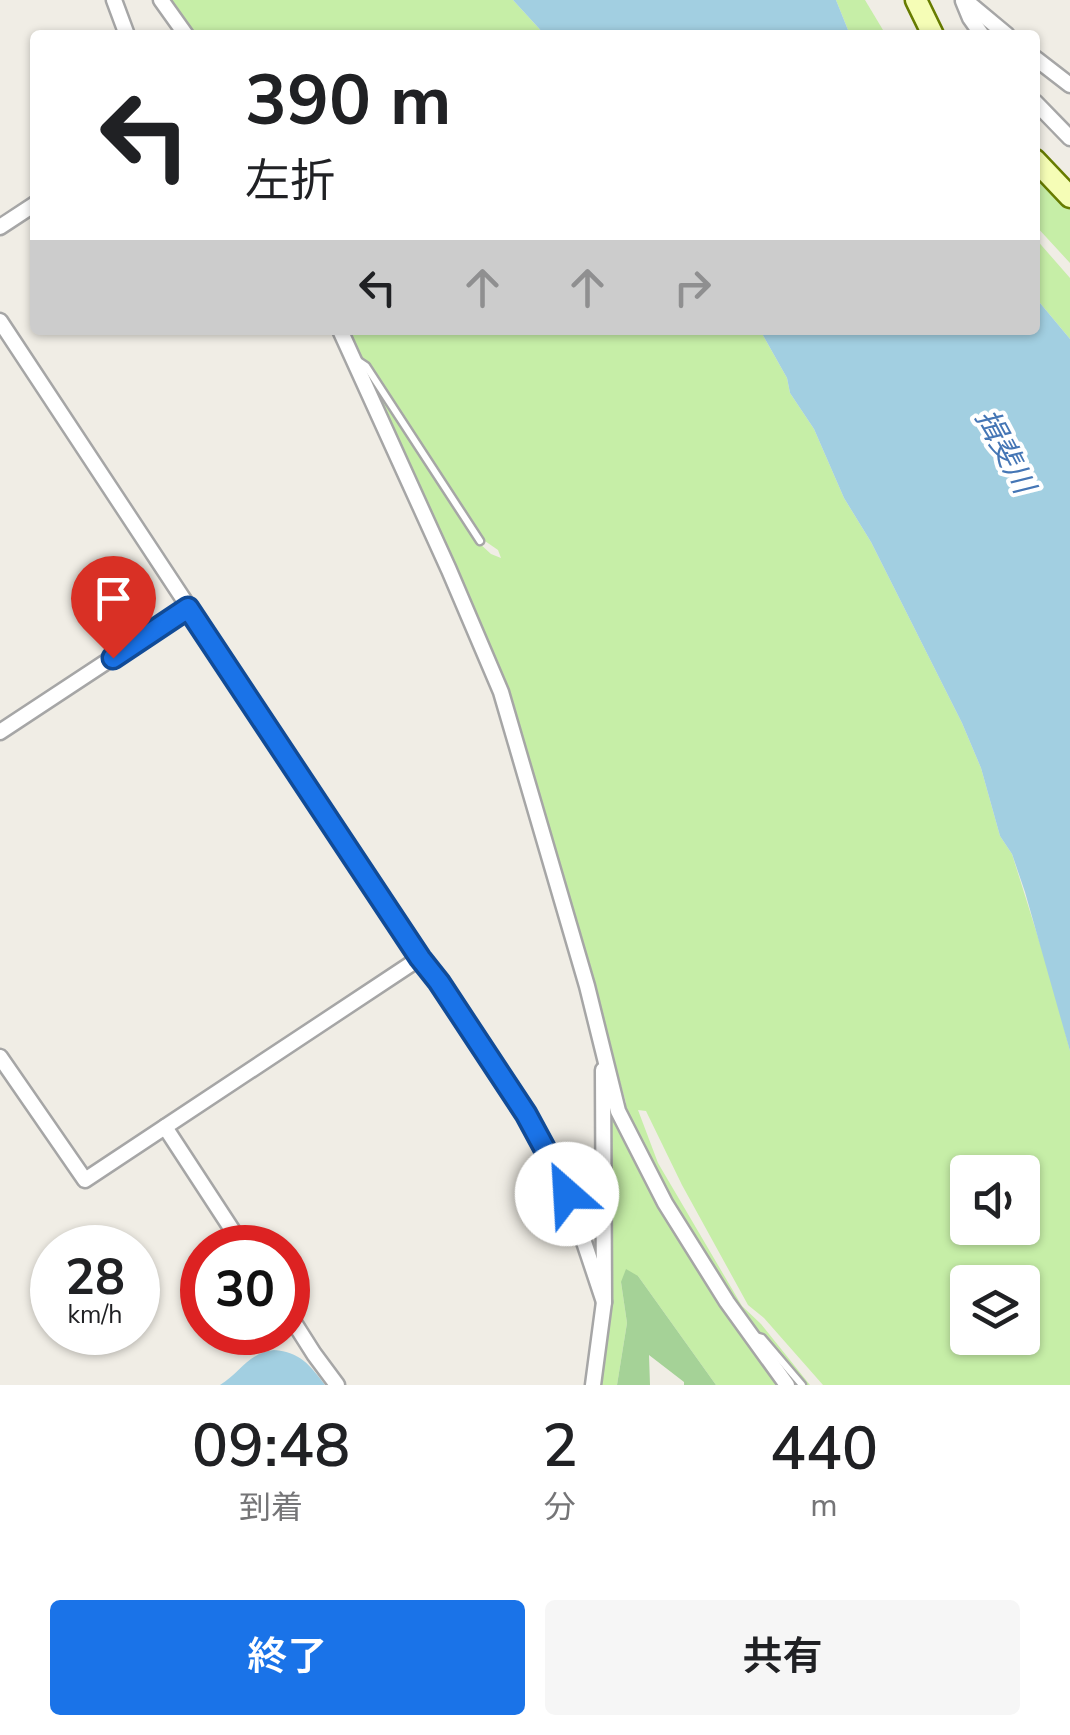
<!DOCTYPE html>
<html lang="ja">
<meta charset="utf-8">
<style>
:root{--surface:#fff;--page:#f6f6f6;--text:#202124;--muted:#757577;--accent:#1a73e8}
body{margin:0;font-family:"Nunito Sans","Noto Sans JP",sans-serif;background:var(--page);color:var(--text);height:100vh;display:flex;flex-direction:column;font-size:38px;white-space:nowrap}
*{box-sizing:border-box;margin:0}
p{font-size:32px;color:var(--muted)}
.icon{flex:none;width:55px;height:55px;fill:none;stroke:currentColor;stroke-width:2;stroke-linecap:round;stroke-linejoin:round}
.map{position:relative;height:1385px;overflow:hidden}
.side{display:flex;flex-direction:column;background:var(--surface);flex:1}
.side>*{flex:none}
.guide{position:absolute;left:30px;top:30px;width:1010px;height:305px;border-radius:10px;box-shadow:0 2px 8px #0004;background:#fff;color:var(--text);overflow:hidden}
.fabs{position:absolute;left:950px;top:1155px;display:grid;gap:20px}
.fabs a{display:grid;place-items:center;width:90px;height:90px;border-radius:10px;background:var(--surface);box-shadow:0 2px 8px #0004;font-size:50px}
.speed{position:absolute;left:30px;top:1225px;display:flex;gap:20px;font-size:50px;font-weight:700;text-align:center}
.speed>*{display:grid;place-content:center;width:130px;height:130px;border-radius:50%;background:var(--surface);box-shadow:0 2px 8px #0004;line-height:1}
.speed small{font-size:25px;font-weight:400}
.speed .limit{border:15px solid #d22;background:#fff;color:#111}
.pin{position:absolute;display:grid;place-items:center;width:85px;height:85px;color:#fff;margin:-102px -42px;border-radius:50% 50% 50% 0;rotate:-45deg;box-shadow:0 0 10px #0007}
.pin .icon{rotate:45deg}
.me{position:absolute;width:110px;margin:-55px;rotate:334deg;stroke-linejoin:round;filter:drop-shadow(0 0 8px #0008)}
.turn{display:flex;align-items:center;gap:35px;height:210px;padding:0 50px;font-size:45px}
.turn .icon{width:130px;height:130px;stroke-width:2.5}
.turn b{display:block;font-size:70px;line-height:85px}
.lanes{display:flex;align-items:center;height:95px;padding:0 50px;background:#0003;justify-content:center;gap:50px;direction:ltr}
.lanes .off{opacity:.35}
.eta{display:flex;justify-content:space-evenly;align-items:center;height:170px;text-align:center}
.eta b{font-size:60px;font-weight:600;line-height:70px}
.primary-button{display:flex;gap:20px;margin-top:auto;padding:20px 50px}
.primary-button a{flex:1;height:115px;border-radius:10px;background:var(--accent);color:#fff;font-size:40px;font-weight:600;line-height:115px;text-align:center}
.primary-button a+a{background:var(--page);color:var(--text)}
.map>svg:first-child{display:block}
</style>
<div class="map">
<svg width="1070" height="1385" viewBox="0 0 1070 1385">
<rect width="100%" height="100%" fill="#f0ede5"/>
<g fill="#c6eea7" fill-rule="evenodd">
<path d="M167,0H513L545,35H193Z"/>
<path d="M836,0H865L886,35H850Z"/>
<path d="M1040,177L1070,210V263L1035,225V204L1039,201L1035,195V182Z"/>
<path d="M1035,238L1070,278V339L1035,297Z"/>
<path d="M345,330H760L787,378L790,393L814,429L844,498L871,542L962,723L981,768L1000,836L1012,854L1053,985L1070,1051V1385H823L764,1318L748,1305L682,1185L646,1111L638,1110L658,1163L742,1306L761,1324L810,1385H806L756,1329L742,1318L668,1200L622,1107L626,1103L535,781L507,690L364,368L478,542L491,554L501,558L498,550L482,539L367,363L355,352ZM968,1172H1022V1228H968ZM968,1282H1022V1338H968Z"/>
<path d="M616,1119L632,1156L719,1300L779,1385H716L638,1276L621,1282L627,1323L617,1385H602L610,1284L609,1120Z"/>
</g>
<path fill="#a5d297" d="M626,1269L638,1276L716,1385H684V1382L649,1355L650,1385H617L627,1323L621,1282Z"/>
<g fill="#a2cfe1">
<path d="M513,0H836L850,35H545Z"/>
<path d="M1035,297L1070,339V1051L1025,892L1012,854L1000,836L981,768L962,723L871,542L844,498L814,429L790,393L787,378L760,330H1035Z"/>
<path d="M274,1350C300,1352 310,1365 325,1385H220C240,1373 248,1353 274,1350Z"/>
</g>
<g fill="none" stroke-linecap="round" stroke-linejoin="round">
<g stroke="#a6a6a6" stroke-width="11">
<g id="lane">
<path d="M357,360L366,366L480,541"/>
<path d="M755,1336L762,1338L802,1385"/>
</g>
</g>
<g stroke="#a6a6a6" stroke-width="19">
<g id="street">
<path d="M114,0L127,35"/>
<path d="M161,0L186,35"/>
<path d="M965,0L1007,35"/>
<path d="M963,1L970,18L982,35"/>
<path d="M1035,58L1070,85"/>
<path d="M1035,102L1070,138"/>
<path d="M0,227L35,204"/>
<path d="M0,321L420,958L439,982L526,1114L555,1167L566,1188L604,1302"/>
<path d="M340,330L449,570L501,692L587,986L618,1111L665,1203L727,1302L787,1385"/>
<path d="M0,732L188,608"/>
<path d="M0,1057L85,1180L420,958"/>
<path d="M165,1127L244,1248"/>
<path d="M288,1313L314,1354L337,1385"/>
<path d="M593,1385L604,1302L603,1070"/>
</g>
</g>
<g stroke="#677c00" stroke-width="25">
<g id="secondary">
<path d="M916,0L933,35"/>
<path d="M1035,160L1070,197"/>
</g>
</g>
<use href="#lane" stroke="#fff" stroke-width="6"/>
<use href="#street" stroke="#fff" stroke-width="14"/>
<use href="#secondary" stroke="#f5fdb6" stroke-width="20"/>
</g>
<g fill="none" stroke-linecap="round" stroke-linejoin="round">
<g stroke="#114b97" stroke-width="25">
<path id="route" d="M113,658L188,608L420,958L439,982L526,1114L566,1188L567,1194"/>
</g>
<use href="#route" stroke="#1a73e8" stroke-width="18"/>
</g>
<g text-anchor="middle" stroke-width="8" stroke-linejoin="round" paint-order="stroke">
<g font-size="30" font-style="italic" fill="#4576b5" stroke="#fff">
<text transform="translate(1005 451) rotate(62)" y="10">揖斐川</text>
</g>
</g>
</svg>
<div class="fabs">
<a><svg class="icon" aria-label="sound" viewBox="0 0 24 24"><path d="M4 9h4l5-4v14l-5-4H4zM17 9q2 3 0 6"/></svg></a>
<a><svg class="icon" aria-label="layers" viewBox="0 0 24 24"><path d="M12 4l9 5-9 5-9-5zM3 14l9 5 9-5"/></svg></a>
</div>
<div class="speed"><div>28<small>km/h</small></div><div class="limit">30</div></div>
<div class="pin" style="left:113px;top:658px;background:#d93025"><svg class="icon" aria-label="arrive" viewBox="0 0 24 24"><path d="M6 21V4h12l-3 4 3 4H6"/></svg></div>
<svg class="me" style="left:567px;top:1194px" viewBox="-20 -20 40 40"><circle r="19" fill="#fff"/><path d="M0-13L10 11 0 6-10 11z" fill="#1a73e8"/></svg>
<div class="guide">
<div class="turn"><svg class="icon" aria-label="left" viewBox="0 0 24 24"><path d="M17 20v-9H6M10 6l-5 5 5 5"/></svg><div><b>390 m</b>左折</div></div>
<div class="lanes"><svg class="icon" aria-label="left" viewBox="0 0 24 24"><path d="M17 20v-9H6M10 6l-5 5 5 5"/></svg><svg class="icon off" aria-label="ahead" viewBox="0 0 24 24"><path d="M12 20V5M6 11l6-6 6 6"/></svg><svg class="icon off" aria-label="ahead" viewBox="0 0 24 24"><path d="M12 20V5M6 11l6-6 6 6"/></svg><svg class="icon off" aria-label="right" viewBox="0 0 24 24"><path d="M7 20v-9h11M14 6l5 5-5 5"/></svg></div>
</div>
</div>
<section class="side">
<div class="eta">
<div><b>09:48</b><p>到着</p></div>
<div><b>2</b><p>分</p></div>
<div><b>440</b><p>m</p></div>
</div>
<div class="primary-button"><a>終了</a><a>共有</a></div>
</section>
